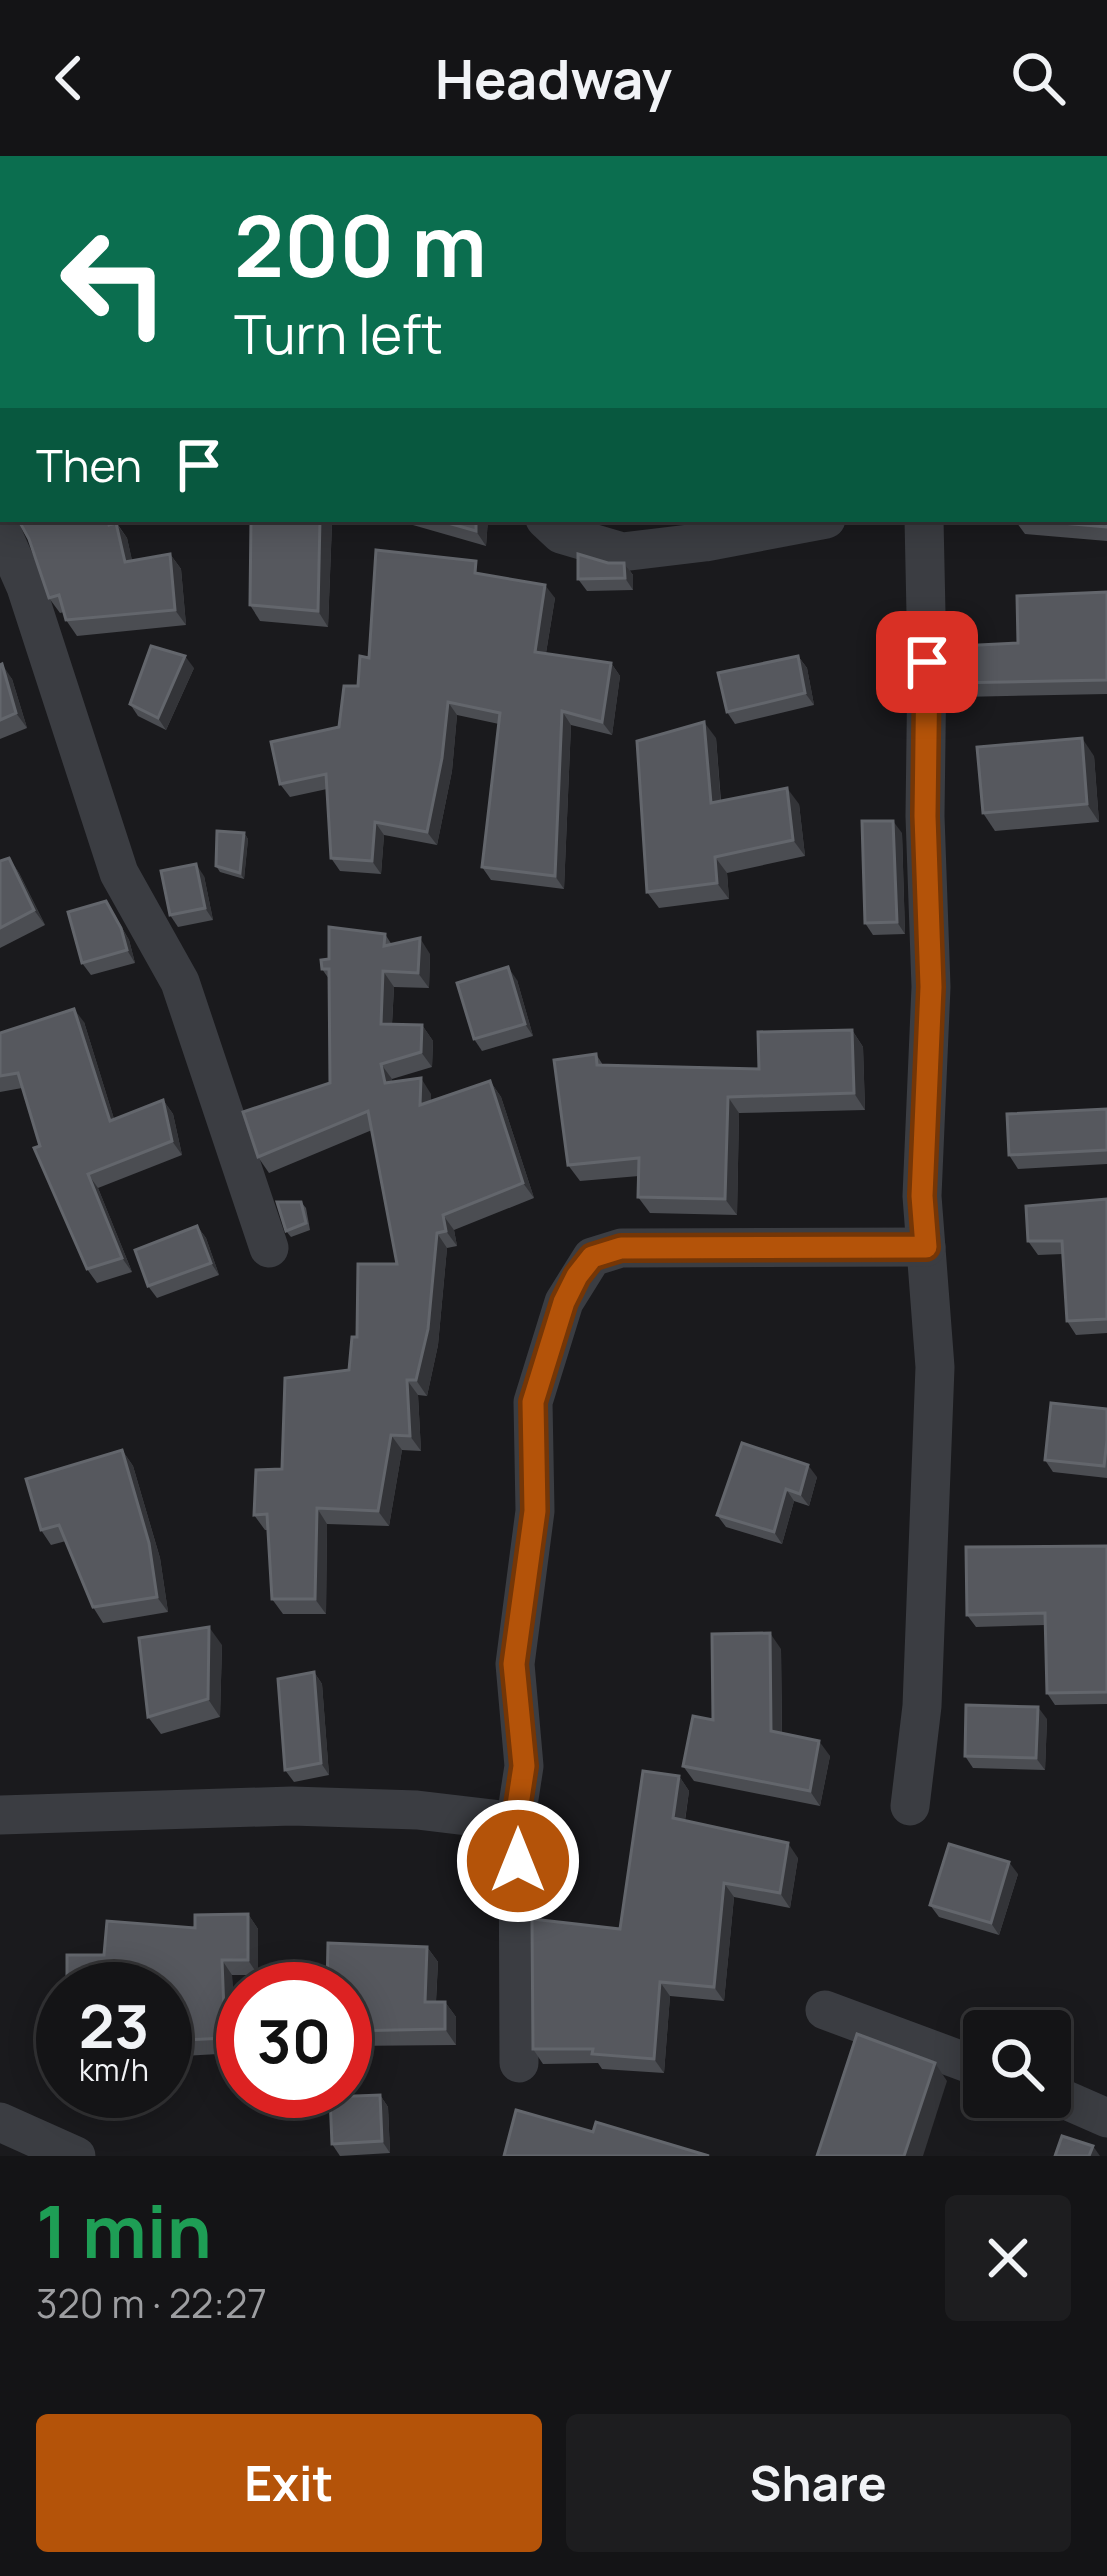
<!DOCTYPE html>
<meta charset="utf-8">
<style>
:root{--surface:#141416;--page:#1d1d1f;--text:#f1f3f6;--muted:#9d9ea1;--line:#333335;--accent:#b45309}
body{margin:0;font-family:Manrope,sans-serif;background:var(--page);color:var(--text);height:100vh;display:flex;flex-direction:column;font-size:45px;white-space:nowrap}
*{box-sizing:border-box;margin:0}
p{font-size:39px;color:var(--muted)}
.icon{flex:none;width:66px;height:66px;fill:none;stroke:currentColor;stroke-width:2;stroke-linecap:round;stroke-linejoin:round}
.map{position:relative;height:2000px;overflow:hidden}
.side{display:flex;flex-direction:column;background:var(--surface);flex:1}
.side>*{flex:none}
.top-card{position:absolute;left:0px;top:0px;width:1107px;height:366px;box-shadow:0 6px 30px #0003,0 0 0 3px var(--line);background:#0b6e4f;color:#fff;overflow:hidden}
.fabs{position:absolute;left:963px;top:1854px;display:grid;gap:24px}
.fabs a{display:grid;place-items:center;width:108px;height:108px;border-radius:12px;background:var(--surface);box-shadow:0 6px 30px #0003,0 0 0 3px var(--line);font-size:60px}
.speed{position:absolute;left:36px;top:1806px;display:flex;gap:24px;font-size:60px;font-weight:700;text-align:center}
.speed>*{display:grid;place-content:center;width:156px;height:156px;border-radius:50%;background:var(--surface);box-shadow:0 6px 30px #0003,0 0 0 3px var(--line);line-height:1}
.speed small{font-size:30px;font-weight:400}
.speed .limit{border:18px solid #d22;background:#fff;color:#111}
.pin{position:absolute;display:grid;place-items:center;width:102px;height:102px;color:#fff;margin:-51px;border-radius:24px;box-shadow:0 6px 18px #0006}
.me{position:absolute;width:132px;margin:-66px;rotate:0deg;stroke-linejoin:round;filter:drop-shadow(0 0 9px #0008)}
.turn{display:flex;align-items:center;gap:42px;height:252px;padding:0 36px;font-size:54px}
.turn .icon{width:156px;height:156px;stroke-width:2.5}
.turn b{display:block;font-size:84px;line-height:102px}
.then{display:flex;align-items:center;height:114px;padding:0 36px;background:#0003;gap:24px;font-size:45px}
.round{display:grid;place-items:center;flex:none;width:126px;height:126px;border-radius:12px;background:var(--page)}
.summary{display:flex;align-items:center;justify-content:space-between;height:204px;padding:0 36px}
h1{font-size:72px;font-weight:700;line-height:90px;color:#1e9e55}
.button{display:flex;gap:24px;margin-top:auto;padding:24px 36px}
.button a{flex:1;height:138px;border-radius:12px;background:var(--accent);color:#fff;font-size:48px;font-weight:700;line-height:138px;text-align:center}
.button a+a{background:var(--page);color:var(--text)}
header{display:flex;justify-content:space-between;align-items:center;height:156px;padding:0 36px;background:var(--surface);font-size:54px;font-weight:700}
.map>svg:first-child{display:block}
</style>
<header><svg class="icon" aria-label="back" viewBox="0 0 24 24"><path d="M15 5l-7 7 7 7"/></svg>Headway<svg class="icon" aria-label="search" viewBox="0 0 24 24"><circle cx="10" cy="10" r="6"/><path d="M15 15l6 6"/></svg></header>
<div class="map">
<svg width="1107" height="2000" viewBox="0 0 1107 2000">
<rect width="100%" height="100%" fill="#1a1a1d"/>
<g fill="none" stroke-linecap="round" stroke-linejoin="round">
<g stroke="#3b3d42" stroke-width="39">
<path d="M213,0V3"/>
<path d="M513,0V3"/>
<path d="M906,3V0"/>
<path d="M545,363L561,378L622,396L705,386L826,363"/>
<path d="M0,372L26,431L119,717L180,826L269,1092"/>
<path d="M910,1650L922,1550L935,1211L922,1040L931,831L925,660L927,505L924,363"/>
<path d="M0,1659L292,1650L417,1654L518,1666"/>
<path d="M825,1854L984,1913"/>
<path d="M519,1907L518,1649L524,1610L515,1508L535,1355L533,1246L564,1146L592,1101L621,1092L926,1091"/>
<path d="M1050,1937L1107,1962"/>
<path d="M0,1966L76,2000"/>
</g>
</g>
<g fill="#4b4d52">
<path d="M38,0H186L187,3H38Z"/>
<path d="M234,0H408V2L236,3Z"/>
<path d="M1046,0H1104V3H1048Z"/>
<path d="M1107,222V385L1025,378L1014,363H1104Z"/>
<path d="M18,363H114L127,382L132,405L170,398L181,413L186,469L77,480L66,464L64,456L60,457L49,442L29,383Z"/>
<path d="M251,363H329L332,367L328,471L260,465L250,449Z"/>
<path d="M392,363H488L486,390Z"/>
<path d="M608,407H624L633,419V434L587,435L578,423Z"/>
<path d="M485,419L555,442L546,497L611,507L620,520L612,579L571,569L564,733L491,724L482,711L499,568L457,559L452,615L437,689L384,679L381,718L340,715L331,702L327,633L290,641L280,628L339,571L369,502Z"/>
<path d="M1107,436V538L960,541L950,527Z"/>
<path d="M798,500L807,512L814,549L735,568L727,556Z"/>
<path d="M0,509L12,523L27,572L0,583Z"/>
<path d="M194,512L166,574L138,560L130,548Z"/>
<path d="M716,582L721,645L799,648L805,700L727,717L729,743L659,752L647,736Z"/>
<path d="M1094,600L1099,666L995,675L983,657Z"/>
<path d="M244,677L248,683L244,723L220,716L216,710Z"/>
<path d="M902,677L905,778L873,779L865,767Z"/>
<path d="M9,702L19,717L45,769L0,792V705Z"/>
<path d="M204,720L213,764L178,771L170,759Z"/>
<path d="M114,758L129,784L135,807L91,819L82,807Z"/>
<path d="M385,778L392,789L430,798L429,832L394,831L392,869H422L433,885L432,911L392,923V926L431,938V945L490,925L501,941L534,1042L454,1074L457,1090L447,1092L438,1189L427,1240L418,1239L421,1295L402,1294L389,1370L327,1368L326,1458H283L272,1443L268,1374H265L254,1359L282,1313L349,1214L357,1181L397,1108L372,974L269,1017L258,1001L330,927L329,823L322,813L329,803Z"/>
<path d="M517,824L533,880L482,895L474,883Z"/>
<path d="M84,866L114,963L163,944L173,958L182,999L98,1032L132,1116L97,1127L87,1113L22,932L0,936V877Z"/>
<path d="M852,874L863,891L865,954L739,957L737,1059L650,1057L638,1041L639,1020L580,1025L568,1009L596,898L603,909L759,913Z"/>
<path d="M1107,953V1008L1018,1013L1009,999Z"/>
<path d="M1107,1043V1177L1076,1179L1067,1165L1063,1098L1038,1099L1028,1085Z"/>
<path d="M301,1046L306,1052L310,1074L291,1081L286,1075Z"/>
<path d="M197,1070L206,1082L219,1119L157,1142L148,1130Z"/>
<path d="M1107,1253V1322L1053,1316L1045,1304Z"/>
<path d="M122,1294L133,1310L160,1402L168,1456L103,1467L93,1451L66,1385L51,1389L41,1374Z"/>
<path d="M817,1321L809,1350L794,1345L782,1388L726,1371L717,1359Z"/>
<path d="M1107,1390V1548L1055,1549L1047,1537L1045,1469L976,1471L967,1459Z"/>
<path d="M222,1489L220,1561L161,1578L148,1561Z"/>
<path d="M781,1493L782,1578L830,1600L820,1650L694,1625L683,1610L713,1564Z"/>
<path d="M314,1516L322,1528L329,1619L294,1626L285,1614Z"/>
<path d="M1047,1563L1045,1614L973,1612L965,1600Z"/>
<path d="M679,1620L689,1635L685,1665L798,1702L790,1752L734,1741L724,1845L670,1840L664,1917L602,1913L598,1907L543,1908L533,1893L620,1773Z"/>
<path d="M1018,1718L999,1779L939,1761L930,1749Z"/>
<path d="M248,1758L258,1773V1819H232L236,1897L165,1901V1833L104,1799Z"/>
<path d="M427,1791L438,1806L436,1846H445L456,1861V1889L345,1890V1833Z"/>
<path d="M282,1935H325V1957L290,1958L282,1946Z"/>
<path d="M380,1939L388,1951L390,1997L340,2000L332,1988Z"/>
</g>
<g fill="#333438">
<path d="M320,363H329L332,367L328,471L318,455Z"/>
<path d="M476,363H488L486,390L476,375Z"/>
<path d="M116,367L127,382L136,421L125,406Z"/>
<path d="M170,398L181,413L186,469L175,454Z"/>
<path d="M624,407L633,419V434L625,422Z"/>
<path d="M545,429L555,442L544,509L535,496Z"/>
<path d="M185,500L194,512L166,574L158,562Z"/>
<path d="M798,500L807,512L814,549L805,537Z"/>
<path d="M611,507L620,520L612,579L602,566Z"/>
<path d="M2,508L12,523L27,572L16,557Z"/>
<path d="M448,546L457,559L452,615L437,689L427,676Z"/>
<path d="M562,555L571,569L564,733L555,720Z"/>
<path d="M704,566L716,582L722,664L711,647Z"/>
<path d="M1082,582L1094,600L1099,666L1087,648Z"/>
<path d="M787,632L799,648L805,700L793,684Z"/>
<path d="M893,665L902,677L905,778L897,766Z"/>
<path d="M375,666L384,679L381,718L372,705Z"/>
<path d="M244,677L248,683L244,723L240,717Z"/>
<path d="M715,701L727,717L729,743L717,727Z"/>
<path d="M9,702L19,717L45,769L34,754Z"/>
<path d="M196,708L204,720L213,764L205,752Z"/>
<path d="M106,745L129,784L135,807L127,794Z"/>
<path d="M420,782L430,798L429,832L418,817Z"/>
<path d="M508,811L517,824L533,880L525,868Z"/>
<path d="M383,815L394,831L391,884L381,868Z"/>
<path d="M74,853L84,866L119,979L110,965Z"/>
<path d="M422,869L433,885L432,911L421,896Z"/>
<path d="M852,874L863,891L865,954L854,937Z"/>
<path d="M381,908L392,923L396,942L385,927Z"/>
<path d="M421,922L431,938V964L420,949Z"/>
<path d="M490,925L501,941L534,1042L523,1027Z"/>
<path d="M728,941L739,957L737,1059L725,1043Z"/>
<path d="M163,944L173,958L182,999L172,985Z"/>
<path d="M88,1018L98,1032L132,1116L122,1102Z"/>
<path d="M443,1059L454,1074L457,1090L446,1075Z"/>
<path d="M197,1070L206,1082L219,1119L211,1107Z"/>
<path d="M437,1077L447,1092L438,1189L427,1240L416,1224Z"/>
<path d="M407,1224L418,1239L421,1295L410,1280Z"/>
<path d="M391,1279L402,1294L389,1370L378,1355Z"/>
<path d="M122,1294L133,1310L160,1402L168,1456L157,1441Z"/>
<path d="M808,1309L817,1321L809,1350L800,1338Z"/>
<path d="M786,1333L794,1345L782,1388L774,1376Z"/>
<path d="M317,1352L327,1368L326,1458L315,1443Z"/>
<path d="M209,1471L222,1489L220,1561L208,1543Z"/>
<path d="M770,1477L781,1493L782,1591L771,1575Z"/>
<path d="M314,1516L322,1528L329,1619L321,1607Z"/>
<path d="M1038,1551L1047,1563L1045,1614L1036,1602Z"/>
<path d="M819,1585L830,1600L820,1650L810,1635Z"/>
<path d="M679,1620L689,1635L683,1677L673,1662Z"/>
<path d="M788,1687L798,1702L790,1752L780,1737Z"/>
<path d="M1009,1706L1018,1718L999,1779L991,1767Z"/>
<path d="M724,1727L734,1741L724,1845L714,1831Z"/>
<path d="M248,1758L258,1773V1819L248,1804Z"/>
<path d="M427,1791L438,1806L435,1861L425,1846Z"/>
<path d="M222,1804L232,1819L236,1897L225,1882Z"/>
<path d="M660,1826L670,1840L664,1917L654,1903Z"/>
<path d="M445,1846L456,1861V1889L445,1873Z"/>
<path d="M935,1907L947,1925L923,2000H904Z"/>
<path d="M316,1935H325V1957L316,1945Z"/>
<path d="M380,1939L388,1951L390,1997L382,1985Z"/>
<path d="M1093,1990L1100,2000H1089Z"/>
</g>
<g fill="#56585e" stroke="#63666c" stroke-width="3">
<path d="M38,0H113L96,3H38Z"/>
<rect x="975" y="0" width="55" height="3"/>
<rect x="1104" y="91" width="3" height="80"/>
<path d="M1104,222H1107V371L1015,363H1104Z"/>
<path d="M0,228H3V337L0,331Z"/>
<path d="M18,363H107L109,369L116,367L125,406L170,398L175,454L66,464L59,439L49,442L29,383Z"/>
<path d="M251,363H320L318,455L250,449Z"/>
<path d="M434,363H476V375Z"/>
<path d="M376,394L476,405L475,417L545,429L535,496L611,507L602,566L562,555L555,720L482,711L500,557L448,546L442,602L427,676L375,666L372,705L331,702L326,618L280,628L271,586L339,571L344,530H358L360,500L369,502Z"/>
<path d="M578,398L608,407H624L625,422L578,423Z"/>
<path d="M1107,436V524L950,527L960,490L1018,487L1017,440Z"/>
<path d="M151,490L185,500L158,562L130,548Z"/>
<path d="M798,500L805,537L727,556L718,517Z"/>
<path d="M2,508L16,557L0,564V509Z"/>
<path d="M704,566L711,647L787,632L793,684L715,701L717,727L647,736L637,585Z"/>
<path d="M1082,582L1087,648L983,657L977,591Z"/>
<path d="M862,665H893L897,766L865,767Z"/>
<path d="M217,675L244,677L240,717L216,710Z"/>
<path d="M9,702L34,754L0,772V705Z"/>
<path d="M196,708L205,752L170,759L161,715Z"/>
<path d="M106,745L121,772L127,794L82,807L68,756Z"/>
<path d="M329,771L385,778L384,790L420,782L418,817L383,815L381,868L422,869L421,896L381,908L385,927L421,922L420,949L490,925L523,1027L443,1059L446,1075L437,1077L428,1173L416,1224H407L410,1280L391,1279L378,1355L317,1352L315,1443H272L267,1358L254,1359L256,1314L282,1313L285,1222L349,1214L352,1181H357L358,1108H397L368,955L258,1001L243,956L330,927L329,813H322L321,804L329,803Z"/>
<path d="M508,811L525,868L474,883L457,827Z"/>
<path d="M74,853L110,965L163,944L172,985L88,1018L122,1102L87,1113L34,992L40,990L18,917L0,920V877Z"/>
<path d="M852,874L854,937L728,941L725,1043L638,1041L639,1002L568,1009L554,904L596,898L597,909L759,913L758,876Z"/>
<path d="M1107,953V994L1009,999L1007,958Z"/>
<path d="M1107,1043V1163L1067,1165L1062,1085H1028L1026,1050Z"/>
<path d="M277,1046H301L306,1067L286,1075Z"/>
<path d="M197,1070L211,1107L148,1130L135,1094Z"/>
<path d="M1051,1247L1107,1253V1284L1104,1310L1045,1304Z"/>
<path d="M742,1287L808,1309L800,1338L786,1333L774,1376L717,1359Z"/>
<path d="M122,1294L149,1387L157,1441L93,1451L59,1369L41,1374L26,1323Z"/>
<path d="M1107,1390V1536L1047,1537L1045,1457L967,1459L966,1391Z"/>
<path d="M209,1471L208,1543L148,1561L139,1482Z"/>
<path d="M770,1477L771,1575L819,1585L810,1635L683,1610L693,1560L713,1564L712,1478Z"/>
<path d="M314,1516L321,1607L285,1614L278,1523Z"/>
<path d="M966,1549L1038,1551L1036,1602L965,1600Z"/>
<path d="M643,1615L679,1620L673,1662L788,1687L780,1737L724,1727L714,1831L660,1826L654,1903L592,1898L593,1893H533L532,1763L620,1773Z"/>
<path d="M949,1688L1009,1706L991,1767L930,1749Z"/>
<path d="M248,1758V1804H222L225,1882L165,1885V1833H67V1799H104L107,1765L195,1772V1759Z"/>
<path d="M328,1787L427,1791L425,1846H445V1873L345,1875V1833H327Z"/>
<path d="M857,1878L935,1907L904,2000H817Z"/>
<path d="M282,1935H316V1945L282,1946Z"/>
<path d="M380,1939L382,1985L332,1988L330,1941Z"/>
<path d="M516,1954L593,1976L596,1966L709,2000H504Z"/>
<path d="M1062,1980L1093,1990L1089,2000H1055Z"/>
</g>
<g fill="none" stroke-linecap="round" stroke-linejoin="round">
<g stroke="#753606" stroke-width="30">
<path id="route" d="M518,1705V1649L524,1610L514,1508L535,1355L533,1246L564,1146L577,1120L592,1101L621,1092L926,1091L922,1040L931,831L925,660L927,506"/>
</g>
<use href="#route" stroke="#b45309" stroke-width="21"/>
</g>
</svg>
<div class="fabs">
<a><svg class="icon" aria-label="search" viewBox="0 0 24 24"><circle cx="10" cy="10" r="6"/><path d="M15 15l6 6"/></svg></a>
</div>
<div class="speed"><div>23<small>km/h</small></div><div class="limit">30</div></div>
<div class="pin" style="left:927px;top:506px;background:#d93025"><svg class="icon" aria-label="arrive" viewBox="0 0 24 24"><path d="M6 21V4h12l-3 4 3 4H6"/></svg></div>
<svg class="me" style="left:518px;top:1705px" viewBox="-20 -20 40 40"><circle r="17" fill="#b45309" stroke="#fff" stroke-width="3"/><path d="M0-11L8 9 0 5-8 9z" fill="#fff"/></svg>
<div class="top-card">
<div class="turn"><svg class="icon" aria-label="left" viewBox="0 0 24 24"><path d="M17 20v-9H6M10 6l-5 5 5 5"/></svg><div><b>200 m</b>Turn left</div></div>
<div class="then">Then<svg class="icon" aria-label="arrive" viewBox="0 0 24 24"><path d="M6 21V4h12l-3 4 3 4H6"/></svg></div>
</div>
</div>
<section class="side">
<div class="summary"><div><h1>1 min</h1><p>320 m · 22:27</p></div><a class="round"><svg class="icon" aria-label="close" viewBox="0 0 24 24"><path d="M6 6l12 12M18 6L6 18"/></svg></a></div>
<div class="button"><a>Exit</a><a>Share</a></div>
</section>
